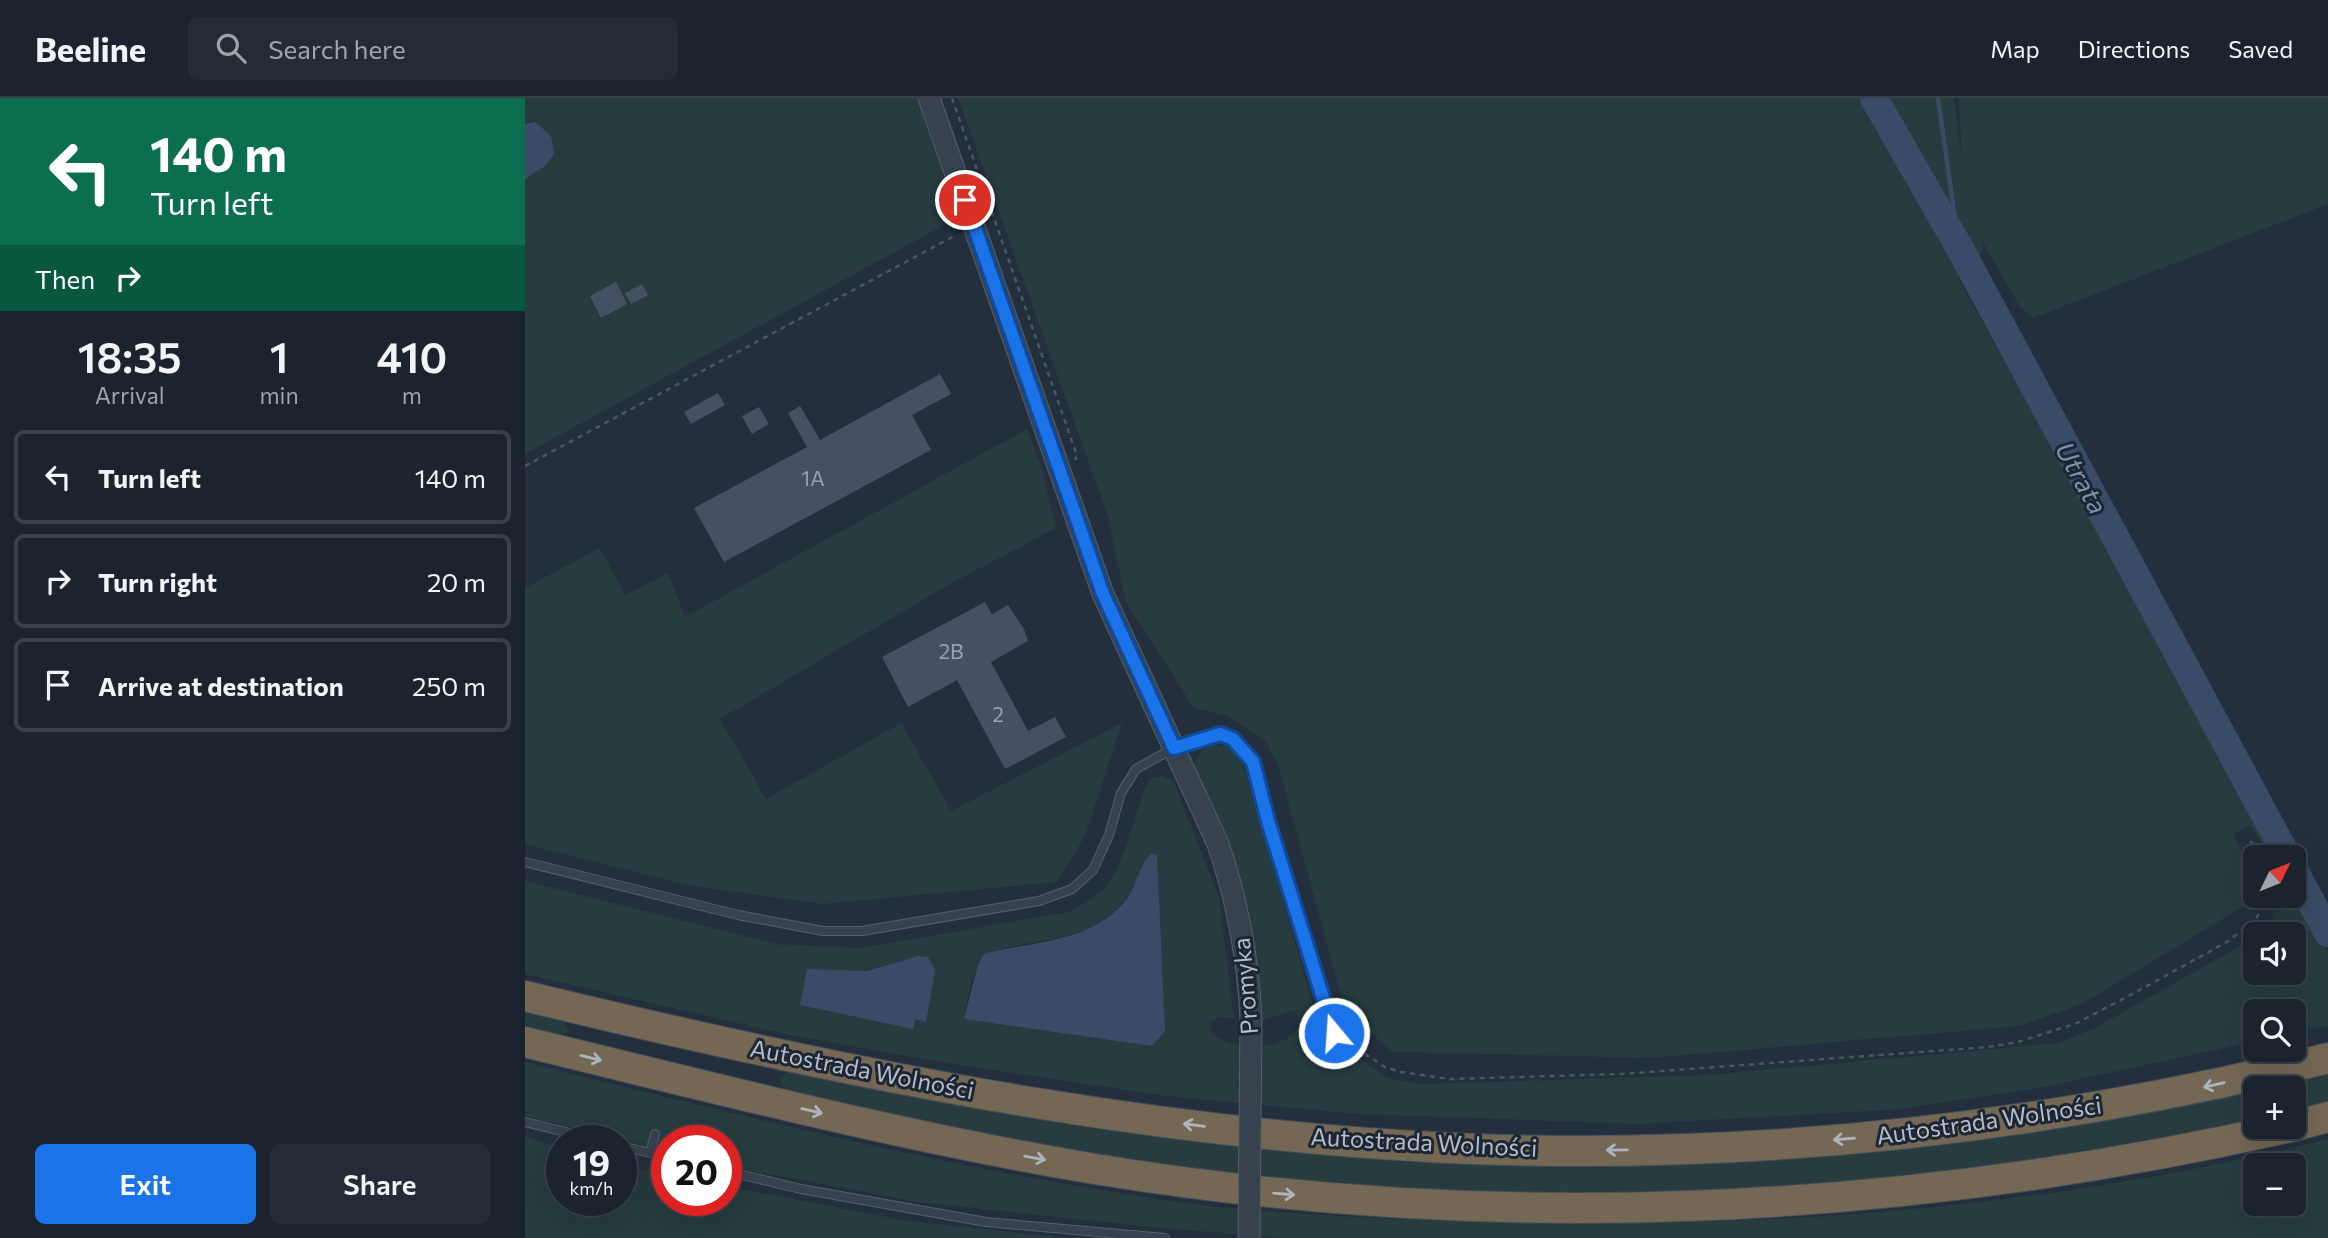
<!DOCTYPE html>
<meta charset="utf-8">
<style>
:root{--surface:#1b232e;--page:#242b36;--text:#f1f3f6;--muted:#a0a4aa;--line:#39404a;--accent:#1a73e8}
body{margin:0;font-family:Commissioner,sans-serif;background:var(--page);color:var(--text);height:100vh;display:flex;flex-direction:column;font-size:26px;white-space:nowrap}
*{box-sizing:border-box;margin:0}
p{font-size:23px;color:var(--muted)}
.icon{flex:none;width:38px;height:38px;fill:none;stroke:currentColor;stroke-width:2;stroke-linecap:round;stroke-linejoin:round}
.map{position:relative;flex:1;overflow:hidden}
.panel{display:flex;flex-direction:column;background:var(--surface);width:525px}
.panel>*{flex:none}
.banner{background:#0b6e4f;color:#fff;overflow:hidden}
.needle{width:46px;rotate:47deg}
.buttons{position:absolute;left:1718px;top:747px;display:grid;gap:14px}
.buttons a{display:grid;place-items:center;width:63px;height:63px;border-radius:10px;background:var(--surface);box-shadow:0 7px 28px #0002,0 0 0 2px var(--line);font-size:35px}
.speed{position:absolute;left:21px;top:1027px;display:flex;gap:14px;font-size:35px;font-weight:700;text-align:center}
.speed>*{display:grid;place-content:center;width:91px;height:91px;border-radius:50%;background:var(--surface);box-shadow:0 7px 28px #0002,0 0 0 2px var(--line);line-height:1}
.speed small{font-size:18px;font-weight:400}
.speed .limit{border:10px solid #d22;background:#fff;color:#111}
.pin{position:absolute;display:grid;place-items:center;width:60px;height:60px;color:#fff;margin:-30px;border:4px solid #fff;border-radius:50%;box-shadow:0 2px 7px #0007}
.me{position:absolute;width:77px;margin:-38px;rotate:342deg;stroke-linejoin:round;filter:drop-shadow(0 0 5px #0008)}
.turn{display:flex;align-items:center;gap:24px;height:147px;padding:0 35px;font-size:32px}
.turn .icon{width:91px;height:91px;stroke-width:2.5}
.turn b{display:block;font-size:49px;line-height:60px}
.then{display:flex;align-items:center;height:66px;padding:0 35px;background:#0003;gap:14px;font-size:26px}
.eta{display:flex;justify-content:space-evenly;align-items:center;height:119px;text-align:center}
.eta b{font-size:42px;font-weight:600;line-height:49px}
.action{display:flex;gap:14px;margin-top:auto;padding:14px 35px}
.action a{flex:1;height:80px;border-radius:10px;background:var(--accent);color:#fff;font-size:28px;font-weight:600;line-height:80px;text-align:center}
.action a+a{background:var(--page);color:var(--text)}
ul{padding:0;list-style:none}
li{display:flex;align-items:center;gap:21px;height:94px;margin:0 14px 10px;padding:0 21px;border:4px solid var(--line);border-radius:10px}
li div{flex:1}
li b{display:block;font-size:26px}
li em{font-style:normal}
header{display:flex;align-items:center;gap:42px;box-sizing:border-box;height:98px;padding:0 35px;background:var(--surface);border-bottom:2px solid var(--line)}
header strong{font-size:33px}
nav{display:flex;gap:38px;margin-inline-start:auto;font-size:24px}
.search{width:490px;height:63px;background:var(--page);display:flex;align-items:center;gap:18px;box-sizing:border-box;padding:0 24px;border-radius:10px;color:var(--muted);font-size:26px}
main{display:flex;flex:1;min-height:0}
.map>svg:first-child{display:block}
</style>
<header>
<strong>Beeline</strong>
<div class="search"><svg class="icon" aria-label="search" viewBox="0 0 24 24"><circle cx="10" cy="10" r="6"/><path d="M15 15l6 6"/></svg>Search here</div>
<nav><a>Map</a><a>Directions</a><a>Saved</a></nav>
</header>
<main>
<section class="panel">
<div class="banner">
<div class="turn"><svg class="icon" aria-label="left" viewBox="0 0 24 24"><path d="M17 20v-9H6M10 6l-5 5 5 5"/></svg><div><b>140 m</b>Turn left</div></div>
<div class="then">Then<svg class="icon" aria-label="right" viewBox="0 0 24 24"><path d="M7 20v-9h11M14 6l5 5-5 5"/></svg></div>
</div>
<div class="eta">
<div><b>18:35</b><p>Arrival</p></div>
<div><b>1</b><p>min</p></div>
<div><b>410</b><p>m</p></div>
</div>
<ul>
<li><svg class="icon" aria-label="left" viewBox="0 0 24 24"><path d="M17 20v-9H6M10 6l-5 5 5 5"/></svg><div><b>Turn left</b></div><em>140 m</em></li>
<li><svg class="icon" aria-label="right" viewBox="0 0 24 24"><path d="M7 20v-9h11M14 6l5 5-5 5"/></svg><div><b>Turn right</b></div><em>20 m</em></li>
<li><svg class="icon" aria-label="arrive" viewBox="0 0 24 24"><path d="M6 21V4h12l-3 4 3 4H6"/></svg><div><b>Arrive at destination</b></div><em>250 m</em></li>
</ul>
<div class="action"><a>Exit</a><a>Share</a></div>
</section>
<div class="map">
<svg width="1803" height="1140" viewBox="0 0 1803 1140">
<rect width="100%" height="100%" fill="#242f3e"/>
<g fill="#263c3f" fill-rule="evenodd">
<path d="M0,0H392L429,108L425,124L0,356Z"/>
<path d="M433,0H1429L1437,62L1434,0H1803V106L1508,220L1495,209L1456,141L1458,153L1434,182L1755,759H1744L1725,727L1709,736L1729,785L1722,806L1557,906L1494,928L1127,960L868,954L842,932L817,901L753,666L739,641L702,618L669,610L601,504L583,418Z"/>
<path d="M502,331L517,371L531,430L425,486L195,621L241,701L376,625L426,713L597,625L560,738L532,784L297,806L168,788L0,746V490L75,450L100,497L143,475L160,519Z"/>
<path d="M681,648H704L715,657L804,961L823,970L821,951L863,980L894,986L1182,977L1534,945L1572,929L1731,839V875H1769V836H1735L1745,831L1753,798H1769V787L1803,854V928L1769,935V914H1731V943L1514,990L1367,1012L1111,1026L833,1016L641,998L428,966L269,938L0,876V783L251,846L335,850L543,814C556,807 569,800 580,789C602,765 609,712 624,681L637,678L648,682L694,799L709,920L693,919L685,925L686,933C705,958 789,953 770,912L738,922L724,813L713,771L669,664ZM618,763L627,948L439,921C442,906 445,883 453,869C475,826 588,870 618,763ZM393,858L388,930L282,871L342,873Z"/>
<path d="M0,908L35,919L44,933L34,938L0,933Z"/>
<path d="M0,964C229,1021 457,1079 691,1109C1060,1140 1443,1132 1803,1041V1140H760L625,1129L392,1104L201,1068V1043H142V1053L0,1018ZM1731,1068H1769V1106H1731Z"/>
<path d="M268,970L1040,1061L1800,971L1803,977V1010L1769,1019V990H1731V1028L1322,1090L928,1099L626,1070L261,995L254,980Z"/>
<path d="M0,1038L37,1050V1102H96V1067L142,1076V1102H201V1088L377,1122L540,1140H0Z"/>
</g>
<g fill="#394c67">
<path d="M10,24L26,38L29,56L20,68L0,81V26Z"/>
<path d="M626,756L632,757L640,933L627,948L439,921L453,867L459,856C508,843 565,845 600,803C612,788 613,768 626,756Z"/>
<path d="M393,858L403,859L410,872L401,924L390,921L388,931L275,907L282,871L342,873Z"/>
</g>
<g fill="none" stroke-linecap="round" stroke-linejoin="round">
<path stroke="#394c67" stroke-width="4.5" d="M1413,0L1434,149"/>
<g stroke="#394c67" stroke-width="28">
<path d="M1349,0L1434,149L1763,760"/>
<path d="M1769,772L1803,835"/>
</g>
</g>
<g fill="#455162">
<path d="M91,184L102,206L76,220L65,198Z"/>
<path d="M117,186L123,197L106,206L100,195Z"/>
<path d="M415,276L426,296L387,317L406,352L199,464L169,410L282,349L263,315L275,308L295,342Z"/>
<path d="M193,295L200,307L166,326L159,314Z"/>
<path d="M234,309L244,326L227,336L217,318Z"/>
<path d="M460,504L467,516L483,507L499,531L503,543L466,564L503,633L530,619L541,639L480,671L432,582L383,609L357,559Z"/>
</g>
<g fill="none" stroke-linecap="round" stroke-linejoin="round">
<g stroke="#565f6c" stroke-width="10">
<g id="service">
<path d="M0,764L213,817L298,833H337L514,803L547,791L568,772L584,737L596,695L611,671L649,650L695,636L708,641L728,664L743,723L816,962"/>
<path d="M0,1024L77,1043"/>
<path d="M96,1048L142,1059"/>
<path d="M125,1055L130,1036"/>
<path d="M201,1073L276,1091L461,1124L640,1140"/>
</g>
</g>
<g stroke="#565f6c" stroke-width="23">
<path id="tertiary" d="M404,0L578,496L693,746C713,804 723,860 726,921"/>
</g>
<g stroke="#434c59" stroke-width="32">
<g id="motorway">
<path d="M0,898C337,980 683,1050 1031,1053C1292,1055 1550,1023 1803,960"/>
<path d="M0,944C189,990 378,1039 570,1071C967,1136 1373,1118 1765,1029"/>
<path d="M1769,1028L1803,1019"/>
</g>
</g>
<g stroke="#44595c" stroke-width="2.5" stroke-dasharray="5 5" stroke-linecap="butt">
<path d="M427,0L548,346L552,357L550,362"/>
<path d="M0,368L431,137"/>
<path d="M1726,743L1733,760"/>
<path d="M823,945L860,969L876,974L924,981L1096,976L1463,949L1493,944L1552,925L1611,894L1702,844L1731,821L1743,798"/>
</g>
<use href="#service" stroke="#38414e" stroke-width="8"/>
<use href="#tertiary" stroke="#38414e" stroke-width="21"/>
<use href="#motorway" stroke="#746855" stroke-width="30"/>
<g stroke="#565f6c" stroke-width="23" stroke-linecap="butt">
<path id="tertiary-bridge" d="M724,1140L726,921"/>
</g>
<use href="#tertiary-bridge" stroke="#38414e" stroke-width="21"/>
</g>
<defs><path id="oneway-shaft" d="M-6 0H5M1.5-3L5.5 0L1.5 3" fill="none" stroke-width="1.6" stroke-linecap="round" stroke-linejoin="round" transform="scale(1.75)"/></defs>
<g stroke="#aeb4bd">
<use href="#oneway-shaft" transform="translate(66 960) rotate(14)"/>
<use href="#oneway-shaft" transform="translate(1689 987) rotate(167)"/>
<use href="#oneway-shaft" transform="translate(287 1013) rotate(13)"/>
<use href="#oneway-shaft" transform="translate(669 1027) rotate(-173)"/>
<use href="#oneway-shaft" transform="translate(1319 1041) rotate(175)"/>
<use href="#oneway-shaft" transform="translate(1092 1052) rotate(179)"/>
<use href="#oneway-shaft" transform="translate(510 1060) rotate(10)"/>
<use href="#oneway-shaft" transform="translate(759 1096) rotate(5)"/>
</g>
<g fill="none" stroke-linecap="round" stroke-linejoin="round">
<g stroke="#114b97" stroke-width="18">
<path id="route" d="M440,102L578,496L649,650L695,636L708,641L728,664L743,723L809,935"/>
</g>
<use href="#route" stroke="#1a73e8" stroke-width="12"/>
</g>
<g text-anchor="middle" stroke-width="6" stroke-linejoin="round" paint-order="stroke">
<g font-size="21" fill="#98a1af">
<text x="288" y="388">1A</text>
<text x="426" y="561">2B</text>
<text x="473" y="624">2</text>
</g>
<g font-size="24" fill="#b4bcc9" stroke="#1d2633">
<text transform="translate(721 888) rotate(-95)" y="8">Promyka</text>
<text transform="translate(337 972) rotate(11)" y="8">Autostrada Wolności</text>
<text transform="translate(1464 1023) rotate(-8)" y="8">Autostrada Wolności</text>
<text transform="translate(899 1045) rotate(3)" y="8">Autostrada Wolności</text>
</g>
<g font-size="26" font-style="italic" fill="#7c92b1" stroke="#1d2633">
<text transform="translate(1556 380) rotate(61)" y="9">Utrata</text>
</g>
</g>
</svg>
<div class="buttons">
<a><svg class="needle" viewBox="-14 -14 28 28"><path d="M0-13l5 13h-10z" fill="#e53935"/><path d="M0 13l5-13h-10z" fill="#a0a4aa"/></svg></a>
<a><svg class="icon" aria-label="sound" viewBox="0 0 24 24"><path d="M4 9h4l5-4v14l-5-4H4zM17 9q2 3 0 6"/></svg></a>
<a><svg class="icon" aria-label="search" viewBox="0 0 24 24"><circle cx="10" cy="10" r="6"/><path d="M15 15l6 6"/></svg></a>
<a>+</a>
<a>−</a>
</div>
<div class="speed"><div>19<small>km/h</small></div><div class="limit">20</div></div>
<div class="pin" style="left:440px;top:102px;background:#d93025"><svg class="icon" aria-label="arrive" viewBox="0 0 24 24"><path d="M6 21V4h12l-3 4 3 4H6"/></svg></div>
<svg class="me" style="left:809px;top:935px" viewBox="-20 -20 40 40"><circle r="17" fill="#1a73e8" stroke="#fff" stroke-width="3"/><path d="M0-11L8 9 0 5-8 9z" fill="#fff"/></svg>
</div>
</main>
